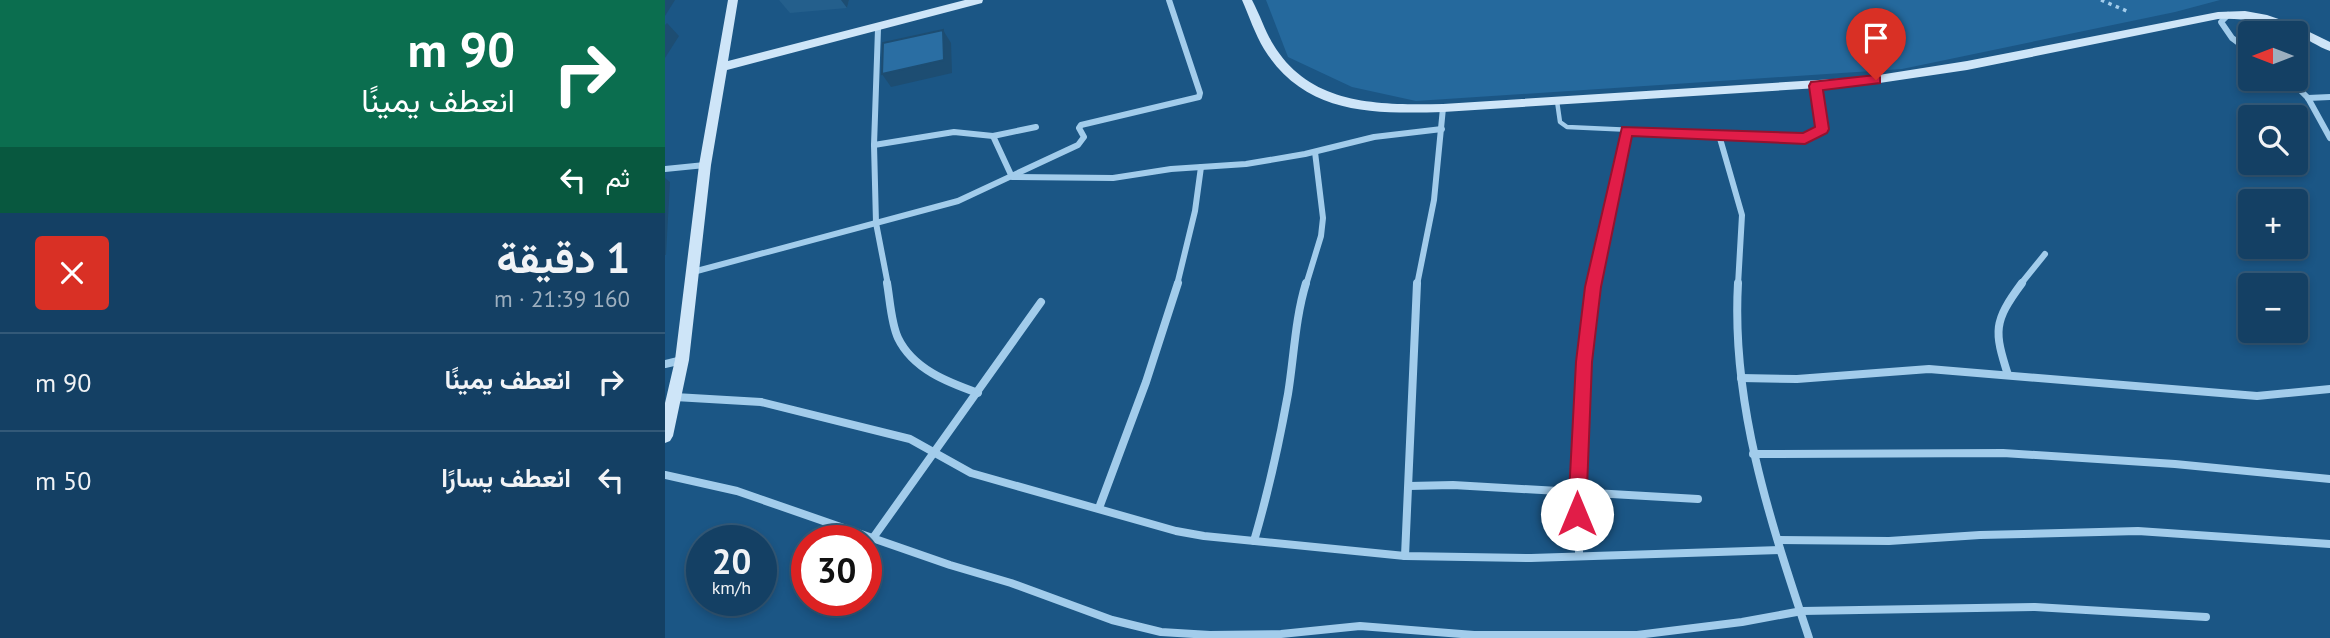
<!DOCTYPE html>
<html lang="ar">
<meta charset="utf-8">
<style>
:root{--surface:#144064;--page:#214b6d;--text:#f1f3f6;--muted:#9dafbf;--line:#335978}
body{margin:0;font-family:"PT Sans",Vazirmatn,sans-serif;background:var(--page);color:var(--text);direction:rtl;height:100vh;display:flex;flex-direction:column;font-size:26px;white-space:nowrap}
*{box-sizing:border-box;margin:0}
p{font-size:23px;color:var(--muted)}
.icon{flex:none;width:38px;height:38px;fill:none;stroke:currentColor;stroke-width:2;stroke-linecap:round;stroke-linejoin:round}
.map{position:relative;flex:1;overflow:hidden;direction:ltr}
.drawer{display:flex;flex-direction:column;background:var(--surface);width:665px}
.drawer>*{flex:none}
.hud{background:#0b6e4f;color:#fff;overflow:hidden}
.needle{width:46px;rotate:270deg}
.controls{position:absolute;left:1573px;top:21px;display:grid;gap:14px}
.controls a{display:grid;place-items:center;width:70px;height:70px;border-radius:7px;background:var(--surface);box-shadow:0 4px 10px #0003,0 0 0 2px var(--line);font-size:35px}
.speed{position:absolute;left:21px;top:525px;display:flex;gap:14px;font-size:35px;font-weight:700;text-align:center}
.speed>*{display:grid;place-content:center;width:91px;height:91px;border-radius:50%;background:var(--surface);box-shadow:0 4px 10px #0003,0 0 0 2px var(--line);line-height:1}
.speed small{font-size:18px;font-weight:400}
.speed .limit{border:10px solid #d22;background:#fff;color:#111}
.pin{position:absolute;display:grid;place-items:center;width:60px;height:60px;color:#fff;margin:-72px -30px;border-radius:50% 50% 50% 0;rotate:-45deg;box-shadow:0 0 7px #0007}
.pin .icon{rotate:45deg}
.me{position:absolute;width:77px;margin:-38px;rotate:0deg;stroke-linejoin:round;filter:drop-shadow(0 0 5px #0008)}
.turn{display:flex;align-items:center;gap:24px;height:147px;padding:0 35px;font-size:32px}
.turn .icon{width:91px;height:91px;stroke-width:2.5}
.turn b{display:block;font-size:49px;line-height:60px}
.then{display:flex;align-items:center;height:66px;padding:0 35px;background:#0003;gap:14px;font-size:26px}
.round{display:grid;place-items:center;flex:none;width:74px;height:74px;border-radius:7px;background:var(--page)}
.summary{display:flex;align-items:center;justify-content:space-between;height:119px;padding:0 35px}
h1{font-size:42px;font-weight:700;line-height:52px}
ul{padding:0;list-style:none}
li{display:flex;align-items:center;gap:21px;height:98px;padding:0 35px;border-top:2px solid var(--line)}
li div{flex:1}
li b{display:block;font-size:26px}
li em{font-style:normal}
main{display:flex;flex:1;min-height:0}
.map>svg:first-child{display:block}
</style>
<main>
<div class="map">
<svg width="1665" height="638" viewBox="0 0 1665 638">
<rect width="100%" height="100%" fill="#1b5685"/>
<path fill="#25699d" d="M601,0H1555L1510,12L1237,69L751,101L687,87L623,57Z"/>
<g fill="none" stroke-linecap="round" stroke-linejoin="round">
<path stroke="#a2cceb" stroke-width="3.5" stroke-dasharray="3.5 4.5" stroke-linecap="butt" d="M1436,0L1464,12"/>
<path stroke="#a2cceb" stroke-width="4.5" d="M892,101L895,122L902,127L1140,138L1157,129L1158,117L1151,86"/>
<g stroke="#a2cceb" stroke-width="6">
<path d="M1563,15L1556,22L1567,38L1586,52"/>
<path d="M213,29L209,145L211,223L223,285"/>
<path d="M1624,79L1643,98L1665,138"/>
<path d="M1643,98L1665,97"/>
<path d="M1054,135L1077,215L1073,285"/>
<path d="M328,136L347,177L448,178L506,169L581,164L640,154L709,137L777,129"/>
<path d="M209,145L289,132L328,136L371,127"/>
<path d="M0,169L40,165"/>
<path d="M28,272L293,201L413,145L419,137L414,128L416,125L534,97L535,93L504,0"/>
<path d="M512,285L530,211L536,167"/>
<path d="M641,285L656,236L658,218L650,152"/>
<path d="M752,285L769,200L778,108"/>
<path d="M929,285L961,131"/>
<path d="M1355,285L1380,254"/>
</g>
<g stroke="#a2cceb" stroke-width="8">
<path d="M222,283C225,300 226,323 233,338C248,369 282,382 313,393"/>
<path d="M1073,283C1066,406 1106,523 1144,638"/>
<path d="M0,364L17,360"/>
<path d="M1343,375C1329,331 1328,322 1357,283"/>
<path d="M1076,378L1132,379L1264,369L1592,396L1665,389"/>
<path d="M10,397L96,402L245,439L306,473L511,531L539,536L740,556L866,558L1115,550"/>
<path d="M1088,454L1338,453L1510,464L1665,479"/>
<path d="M0,475L72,491L285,565L346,583L447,620L496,632L545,635L616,634L695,626L809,635H972L1077,622L1137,611L1370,607L1541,617"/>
<path d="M744,486L788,485L1033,499"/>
<path d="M434,508L481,382L513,283"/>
<path d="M208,538L376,302"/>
<path d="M1113,540L1224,541L1315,535L1473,531L1665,544"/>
<path d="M589,541C603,493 614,444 623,394C629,357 630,319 641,283"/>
<path d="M740,556L752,283"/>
<path d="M914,556L915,422L929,283"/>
</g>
<g fill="#cee5f8" fill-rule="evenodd">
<path d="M63,0H73L63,61L300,0H318L317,3L62,70L46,165L24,360L8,436L5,441L0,443V403L10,360L34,165Z"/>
<path d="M577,0H587C595,15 600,31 608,44C645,106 714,105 778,104L1201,77L1302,61L1553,12L1580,11L1602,15L1628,24L1665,42V51C1653,47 1641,38 1630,33C1605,22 1581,18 1553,19L1302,70L1201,85L778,112C709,114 640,115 599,49C590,34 584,16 577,0Z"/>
</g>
</g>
<path fill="#245f8c" d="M114,0H184L182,8L125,13Z"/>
<g fill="#1d4d72">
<path d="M0,0H10L0,16Z"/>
<path d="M176,0H184L182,8Z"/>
<path d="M2,23L14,36L0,58V25Z"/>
<path d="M278,30L286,43L287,73L226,87L217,74Z"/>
<path d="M0,178L5,182L1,255H0Z"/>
</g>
<path fill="#2a6ea3" stroke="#1d4d72" stroke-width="2" d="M278,30L279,60L217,74L218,43Z"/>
<path fill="#e11d48" stroke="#92132f" stroke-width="2" d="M1211,75L1215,77V83L1158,90L1164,129L1162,133L1140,144L967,136L936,287L927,362L921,514L919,520L912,522L906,520L903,514L911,362L920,287L957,127L1138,133L1150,127L1144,86L1146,82Z"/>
</svg>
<div class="controls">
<a><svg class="needle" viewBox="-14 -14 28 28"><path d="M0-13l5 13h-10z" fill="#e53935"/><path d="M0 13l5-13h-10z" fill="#9dafbf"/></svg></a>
<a><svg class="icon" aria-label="search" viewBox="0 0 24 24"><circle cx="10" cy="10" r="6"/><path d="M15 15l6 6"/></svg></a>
<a>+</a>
<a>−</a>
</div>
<div class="speed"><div>20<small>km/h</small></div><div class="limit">30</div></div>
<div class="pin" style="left:1211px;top:80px;background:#d93025"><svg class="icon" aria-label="arrive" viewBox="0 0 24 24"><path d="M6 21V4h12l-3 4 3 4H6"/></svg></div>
<svg class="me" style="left:912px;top:514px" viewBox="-20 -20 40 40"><circle r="19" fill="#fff"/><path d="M0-13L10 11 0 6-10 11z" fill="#e11d48"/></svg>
</div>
<section class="drawer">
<div class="hud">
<div class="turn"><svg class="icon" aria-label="right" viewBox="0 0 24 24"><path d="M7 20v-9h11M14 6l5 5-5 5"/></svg><div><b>90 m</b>انعطف يمينًا</div></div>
<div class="then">ثم<svg class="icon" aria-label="left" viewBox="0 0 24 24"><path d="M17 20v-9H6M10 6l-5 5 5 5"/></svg></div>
</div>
<div class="summary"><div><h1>1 دقيقة</h1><p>160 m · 21:39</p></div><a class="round" style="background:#d93025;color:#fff"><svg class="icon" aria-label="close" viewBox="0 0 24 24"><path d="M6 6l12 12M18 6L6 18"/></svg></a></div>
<ul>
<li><svg class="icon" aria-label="right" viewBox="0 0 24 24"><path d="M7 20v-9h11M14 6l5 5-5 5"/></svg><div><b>انعطف يمينًا</b></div><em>90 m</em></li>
<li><svg class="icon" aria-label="left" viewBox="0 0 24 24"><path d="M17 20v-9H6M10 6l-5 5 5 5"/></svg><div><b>انعطف يسارًا</b></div><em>50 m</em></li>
</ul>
</section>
</main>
